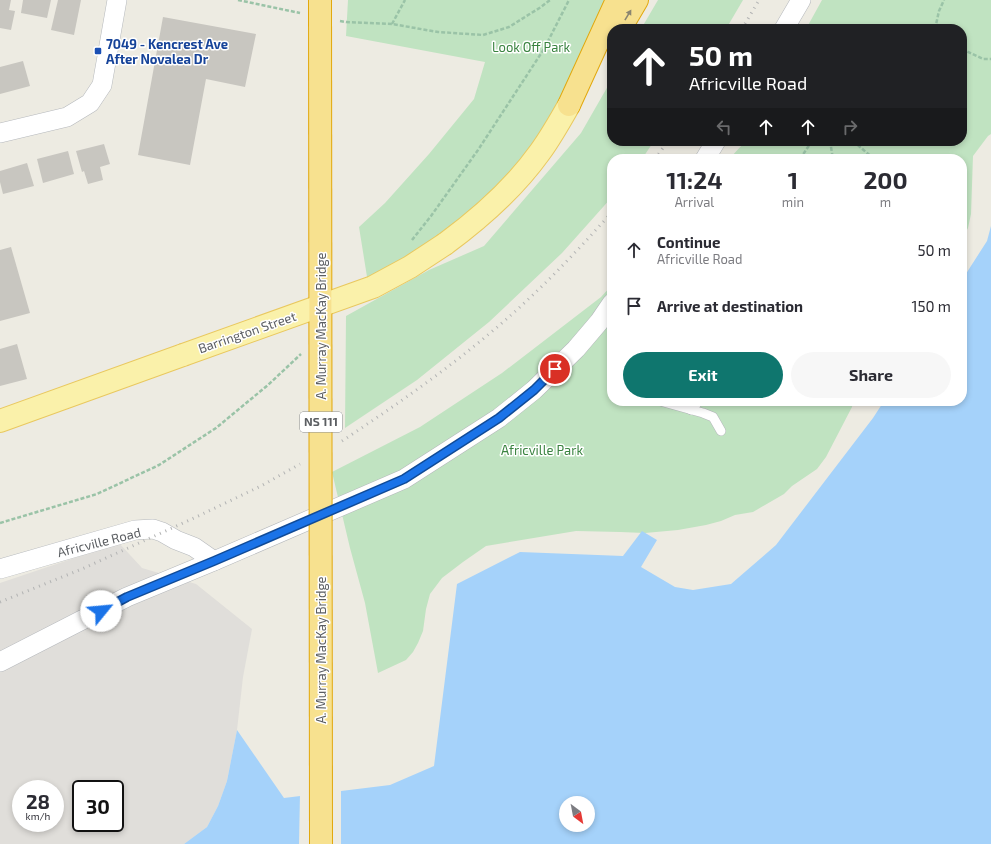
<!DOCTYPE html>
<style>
:root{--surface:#fff;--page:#f7f7f7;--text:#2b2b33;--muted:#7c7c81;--accent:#0f766e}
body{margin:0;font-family:"Exo 2",sans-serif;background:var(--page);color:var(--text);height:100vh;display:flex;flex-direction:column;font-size:15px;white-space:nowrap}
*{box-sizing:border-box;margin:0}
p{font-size:13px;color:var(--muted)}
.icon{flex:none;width:22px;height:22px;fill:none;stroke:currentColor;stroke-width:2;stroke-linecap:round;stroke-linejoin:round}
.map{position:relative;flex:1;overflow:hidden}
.panel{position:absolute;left:607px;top:154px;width:360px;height:252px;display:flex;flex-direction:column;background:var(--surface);border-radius:16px;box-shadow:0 2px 6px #0003}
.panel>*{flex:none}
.guide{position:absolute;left:607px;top:24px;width:360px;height:122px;border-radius:16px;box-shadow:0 2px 6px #0003;background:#202124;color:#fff;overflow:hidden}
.needle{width:26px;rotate:148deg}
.buttons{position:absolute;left:559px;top:796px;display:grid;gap:8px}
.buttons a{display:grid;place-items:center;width:36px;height:36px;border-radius:50%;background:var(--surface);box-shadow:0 2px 6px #0003;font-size:20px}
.speed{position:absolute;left:12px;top:780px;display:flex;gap:8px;font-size:20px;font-weight:700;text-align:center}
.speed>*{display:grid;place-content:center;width:52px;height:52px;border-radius:50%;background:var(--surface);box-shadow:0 2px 6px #0003;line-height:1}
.speed small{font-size:10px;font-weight:400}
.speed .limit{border:2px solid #111;border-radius:6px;background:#fff;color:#111}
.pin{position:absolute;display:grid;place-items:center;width:34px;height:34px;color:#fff;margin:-17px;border:2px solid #fff;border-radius:50%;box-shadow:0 1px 4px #0007}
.me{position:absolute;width:44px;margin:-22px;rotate:62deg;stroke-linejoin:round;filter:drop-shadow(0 0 3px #0008)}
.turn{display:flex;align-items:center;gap:14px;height:84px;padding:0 16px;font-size:18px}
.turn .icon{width:52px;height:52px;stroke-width:2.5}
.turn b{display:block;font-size:28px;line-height:34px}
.lanes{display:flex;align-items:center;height:38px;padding:0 16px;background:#0003;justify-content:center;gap:20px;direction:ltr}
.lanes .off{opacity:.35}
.eta{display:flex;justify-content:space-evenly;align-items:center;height:68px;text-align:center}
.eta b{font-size:24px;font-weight:700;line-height:28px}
.primary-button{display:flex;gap:8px;margin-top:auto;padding:8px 16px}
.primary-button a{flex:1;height:46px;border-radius:24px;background:var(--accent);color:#fff;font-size:16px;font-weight:700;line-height:46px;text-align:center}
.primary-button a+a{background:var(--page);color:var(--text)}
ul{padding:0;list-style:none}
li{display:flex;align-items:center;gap:12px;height:56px;padding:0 16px}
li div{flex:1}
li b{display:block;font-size:15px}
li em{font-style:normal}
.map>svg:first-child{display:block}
</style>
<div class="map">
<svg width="991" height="844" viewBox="0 0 991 844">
<rect width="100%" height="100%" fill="#edebe2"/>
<path fill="#e0deda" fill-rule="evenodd" d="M119,543L142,568L196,584L252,629L243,677L237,730L227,781L218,806L207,827L184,844H0V583ZM21,789H55V823H21ZM81,789H115V823H81Z"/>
<g fill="#c0e3c1">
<path d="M348,0H608L538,141L477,216L368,283L359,227L385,203L429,154L474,99L485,62L346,36Z"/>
<path d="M658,0H743L726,29H641Z"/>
<path d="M822,0H991V134L988,136L973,156L971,214L968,228L962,239V159H729L743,144L744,141H962V29H806Z"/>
<path d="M612,79V141H654L642,159H612V197L562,253L489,322L417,380L345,428L346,316L429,270L484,246L581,133Z"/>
<path d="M612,285V401H853L852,407L826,457L817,469L792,486L784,494L753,512L735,515L721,521L706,525L678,530L645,533L620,532L576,531L486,546L463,562L442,578L430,594L426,609L423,631L418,643L413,652L406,660L378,673L365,603L350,548L332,472L420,427L502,373L601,297Z"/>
</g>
<path fill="#a5d2fa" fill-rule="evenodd" d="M991,226V844H184L207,827L218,806L227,781L237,730L284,798L390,785L434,766L457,584L520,552L623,556L642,531L657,540L641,567L675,587L693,590L731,584L776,545L873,418L884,401H962V280L987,241ZM566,803H588V825H566Z"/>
<path fill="#edebe2" d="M341,789V844H299L300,794Z"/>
<g fill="#c8c6c0">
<path d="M0,0H11L9,10L15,11L11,30L0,28Z"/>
<path d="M23,0H51L47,18L21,13Z"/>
<path d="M58,0H81L74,35L51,30Z"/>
<path d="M163,17L256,34L245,87L206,79L190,165L138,155Z"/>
<path d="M23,61L30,86L0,94V67Z"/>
<path d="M104,144L110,164L100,167L103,180L88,184L84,171L82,172L76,151Z"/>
<path d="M68,151L74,174L43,183L37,159Z"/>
<path d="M27,163L34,186L3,194L0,182V171Z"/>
<path d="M11,247L30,313L0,321V250Z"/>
<path d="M17,344L27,379L0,386V349Z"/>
</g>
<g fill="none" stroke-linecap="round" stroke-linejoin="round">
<g stroke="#b5b8bc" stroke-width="10">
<g id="service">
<path d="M660,401L703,413L713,417L721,431"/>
<path d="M691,410L699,401"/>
</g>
</g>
<g stroke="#b5b8bc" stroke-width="20">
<g id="minor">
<path d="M784,29L801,0"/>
<path d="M0,133L67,117L90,103L102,85L117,0"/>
<path d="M705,159L716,141"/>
<path d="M0,569L135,530L153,529L162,532L176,540L194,547L214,561"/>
<path d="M0,662L127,597L214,561L404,479L499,418L534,390L576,349L599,322L612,303"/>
</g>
</g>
<g stroke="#e9c85f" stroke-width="24">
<g id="primary">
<path d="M445,244C479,219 515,187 540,152C551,137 560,121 569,105"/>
<path d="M0,421L183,355"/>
</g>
</g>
<g stroke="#e2a80d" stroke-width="24">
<g id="motorway">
<path d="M620,29L637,0"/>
<path d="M569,105L617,0"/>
</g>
</g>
<g stroke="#9ac3a7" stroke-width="2.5" stroke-dasharray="4 2" stroke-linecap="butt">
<path d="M238,0L300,13"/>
<path d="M340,21L346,22L392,24L438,32L483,35L509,27L541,7L550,0"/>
<path d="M392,24L405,0"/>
<path d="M935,29L939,11L944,0"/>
<path d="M962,49L983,59H991"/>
<path d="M830,141L833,159"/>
<path d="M853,141L874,159"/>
<path d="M800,159L812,141"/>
<path d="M412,240L431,216L478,150L544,49L569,0"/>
<path d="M791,401L793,404C800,405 806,406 813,401"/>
<path d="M0,523L97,494L159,465L216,428L268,385L301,354"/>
</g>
<use href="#service" stroke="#fff" stroke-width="9"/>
<use href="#minor" stroke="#fff" stroke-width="19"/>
<use href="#primary" stroke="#faf1aa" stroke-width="22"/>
<use href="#motorway" stroke="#f7e18f" stroke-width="22"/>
<g stroke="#b3b4b4" stroke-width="3" stroke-dasharray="1 5" stroke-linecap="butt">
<path d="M742,29L759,0"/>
<path d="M655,159L668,141"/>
<path d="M342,441C410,396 478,348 537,291C563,266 588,239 612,212"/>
<path d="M0,602L82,569L194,518L261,486L300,464"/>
</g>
<g stroke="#e9c85f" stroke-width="24" stroke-linecap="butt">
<path id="primary-bridge" d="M183,355L373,287L410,267L445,244"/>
</g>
<g stroke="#e2a80d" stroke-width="24" stroke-linecap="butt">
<path id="motorway-bridge" d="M320,0L321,844"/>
</g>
<use href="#primary-bridge" stroke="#faf1aa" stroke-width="22"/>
<use href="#motorway-bridge" stroke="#f7e18f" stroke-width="22"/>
</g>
<defs><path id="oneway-solid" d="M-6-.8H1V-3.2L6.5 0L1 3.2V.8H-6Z"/></defs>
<use fill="#8a8570" href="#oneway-solid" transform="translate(628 15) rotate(-59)"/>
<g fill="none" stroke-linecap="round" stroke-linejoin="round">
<g stroke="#114b97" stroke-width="10">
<path id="route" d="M101,611L127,597L214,561L404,479L499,418L534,390L555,369"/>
</g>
<use href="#route" stroke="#1a73e8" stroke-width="7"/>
</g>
<rect fill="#1a4fb4" stroke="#fff" stroke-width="1.5" x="94" y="47" width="8" height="8" rx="2"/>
<g text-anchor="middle" stroke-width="3" stroke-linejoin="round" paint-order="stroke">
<rect fill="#fff" stroke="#8c8e91" stroke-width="1" x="300" y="412" width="42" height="20" rx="3"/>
<g font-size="12" font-weight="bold" fill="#5b5e62">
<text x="321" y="426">NS 111</text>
</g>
<g font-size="13" font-weight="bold" fill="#164399" stroke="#fff" text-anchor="start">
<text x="106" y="49">7049 - Kencrest Ave<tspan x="106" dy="15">After Novalea Dr</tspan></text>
</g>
<g font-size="13" fill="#3a8340" stroke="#fff">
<text x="531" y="52">Look Off Park</text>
<text x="542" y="455">Africville Park</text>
</g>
<g font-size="13" fill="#5b5e62" stroke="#fff">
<text transform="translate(321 326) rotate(-90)" y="5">A. Murray MacKay Bridge</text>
<text transform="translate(247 332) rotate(-19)" y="5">Barrington Street</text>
<text transform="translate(99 542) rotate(-14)" y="5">Africville Road</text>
<text transform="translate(321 650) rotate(-90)" y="5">A. Murray MacKay Bridge</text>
</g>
</g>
</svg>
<div class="buttons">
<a><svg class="needle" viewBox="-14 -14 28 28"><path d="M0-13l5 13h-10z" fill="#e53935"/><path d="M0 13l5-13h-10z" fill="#7c7c81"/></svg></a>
</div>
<div class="speed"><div>28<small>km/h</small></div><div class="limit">30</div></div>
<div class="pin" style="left:555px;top:369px;background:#d93025"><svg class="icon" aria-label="arrive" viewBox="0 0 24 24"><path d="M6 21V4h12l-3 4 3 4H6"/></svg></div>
<svg class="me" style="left:101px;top:611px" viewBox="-20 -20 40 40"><circle r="19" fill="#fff"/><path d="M0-13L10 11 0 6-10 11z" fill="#1a73e8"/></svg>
<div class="guide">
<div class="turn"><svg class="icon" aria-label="ahead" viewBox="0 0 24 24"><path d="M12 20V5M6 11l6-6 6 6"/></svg><div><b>50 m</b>Africville Road</div></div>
<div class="lanes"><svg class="icon off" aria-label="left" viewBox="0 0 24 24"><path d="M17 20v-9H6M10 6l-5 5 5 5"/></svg><svg class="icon" aria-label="ahead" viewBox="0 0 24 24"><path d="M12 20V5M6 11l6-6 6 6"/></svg><svg class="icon" aria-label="ahead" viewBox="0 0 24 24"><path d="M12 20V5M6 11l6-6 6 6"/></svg><svg class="icon off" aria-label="right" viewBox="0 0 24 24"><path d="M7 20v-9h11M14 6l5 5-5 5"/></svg></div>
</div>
<section class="panel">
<div class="eta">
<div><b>11:24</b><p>Arrival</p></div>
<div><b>1</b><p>min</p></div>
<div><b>200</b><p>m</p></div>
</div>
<ul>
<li><svg class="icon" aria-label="ahead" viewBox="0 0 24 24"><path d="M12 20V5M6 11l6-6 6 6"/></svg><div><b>Continue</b><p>Africville Road</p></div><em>50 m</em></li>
<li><svg class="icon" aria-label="arrive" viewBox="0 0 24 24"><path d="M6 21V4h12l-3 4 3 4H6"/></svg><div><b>Arrive at destination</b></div><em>150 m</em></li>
</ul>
<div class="primary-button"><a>Exit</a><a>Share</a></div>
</section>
</div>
